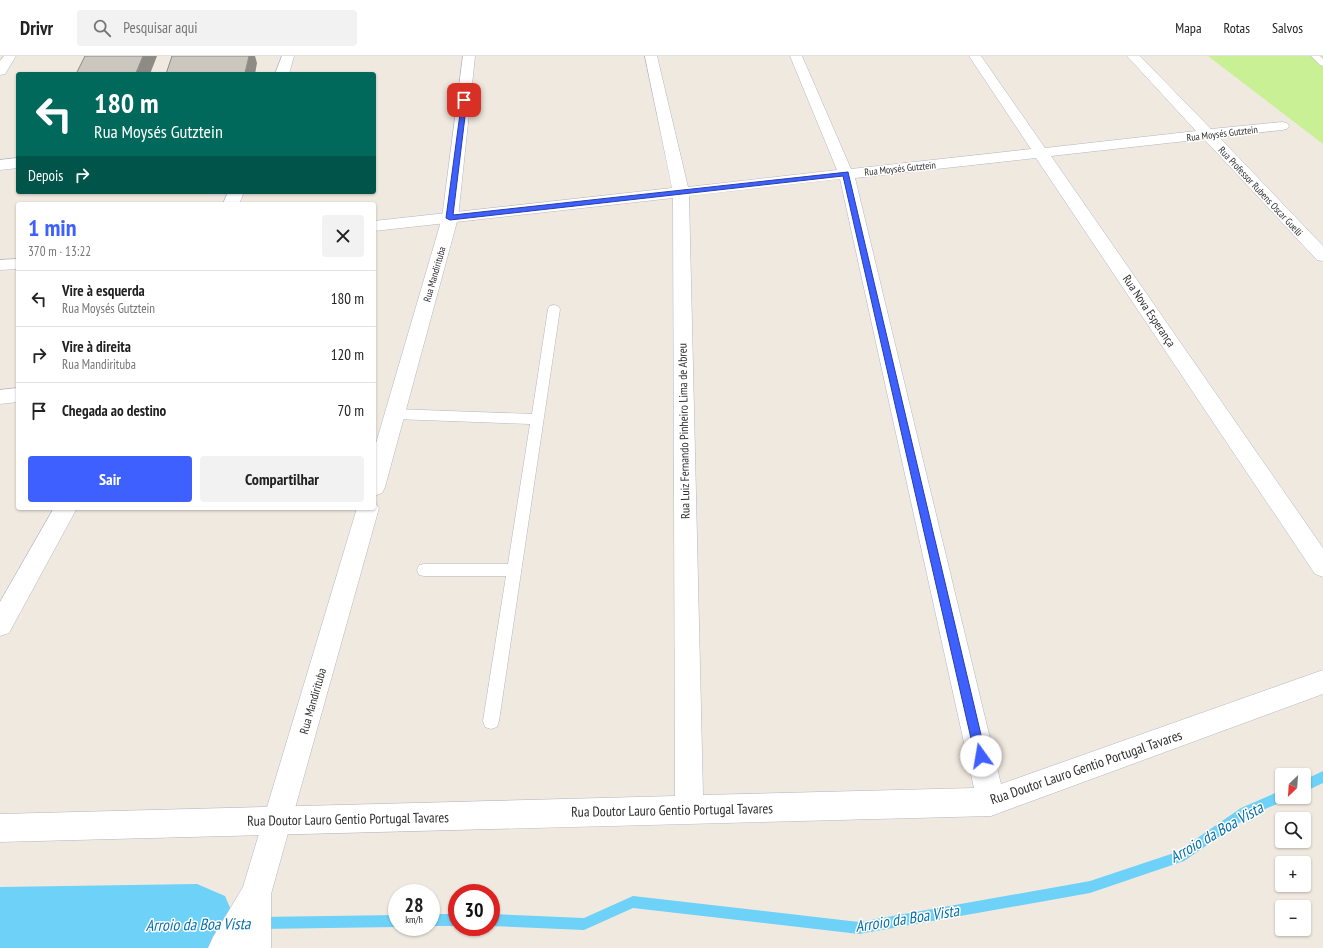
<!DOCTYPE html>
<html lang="pt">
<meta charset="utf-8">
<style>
:root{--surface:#fff;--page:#f2f2f2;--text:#222;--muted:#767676;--line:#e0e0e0;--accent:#3e60ff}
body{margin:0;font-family:"PT Sans Narrow",sans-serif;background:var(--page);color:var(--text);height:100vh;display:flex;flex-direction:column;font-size:15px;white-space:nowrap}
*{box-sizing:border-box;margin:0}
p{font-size:13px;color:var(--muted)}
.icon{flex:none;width:22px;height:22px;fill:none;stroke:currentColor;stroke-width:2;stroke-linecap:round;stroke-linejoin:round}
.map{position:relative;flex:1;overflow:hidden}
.side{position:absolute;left:16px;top:146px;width:360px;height:308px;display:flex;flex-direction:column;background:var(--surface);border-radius:4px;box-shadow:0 1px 3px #0004}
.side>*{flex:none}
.guide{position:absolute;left:16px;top:16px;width:360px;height:122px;border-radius:4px;box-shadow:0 1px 3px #0004;background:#00695c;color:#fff;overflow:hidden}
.needle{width:26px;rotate:205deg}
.controls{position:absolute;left:1275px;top:712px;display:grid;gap:8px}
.controls a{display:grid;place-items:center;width:36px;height:36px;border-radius:4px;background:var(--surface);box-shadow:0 1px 3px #0004;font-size:20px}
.speed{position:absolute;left:388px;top:828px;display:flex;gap:8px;font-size:20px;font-weight:700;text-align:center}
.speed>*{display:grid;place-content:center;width:52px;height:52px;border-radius:50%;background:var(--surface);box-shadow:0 1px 3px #0004;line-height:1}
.speed small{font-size:10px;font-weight:400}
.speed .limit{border:6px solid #d22;background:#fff;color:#111}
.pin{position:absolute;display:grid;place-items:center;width:34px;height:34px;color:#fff;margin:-17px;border-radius:8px;box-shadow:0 2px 6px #0006}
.me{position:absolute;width:44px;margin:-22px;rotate:347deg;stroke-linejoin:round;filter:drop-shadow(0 0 3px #0008)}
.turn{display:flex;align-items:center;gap:14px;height:84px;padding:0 12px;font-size:18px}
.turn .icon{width:52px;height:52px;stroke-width:2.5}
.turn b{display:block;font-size:28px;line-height:34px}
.then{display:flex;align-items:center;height:38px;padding:0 12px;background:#0003;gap:8px;font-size:15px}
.round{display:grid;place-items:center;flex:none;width:42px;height:42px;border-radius:4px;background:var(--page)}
.overview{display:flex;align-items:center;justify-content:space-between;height:68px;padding:0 12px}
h1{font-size:24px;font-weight:700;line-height:30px;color:var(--accent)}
.cta{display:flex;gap:8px;margin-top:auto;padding:8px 12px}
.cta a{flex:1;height:46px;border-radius:4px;background:var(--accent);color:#fff;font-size:16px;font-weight:700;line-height:46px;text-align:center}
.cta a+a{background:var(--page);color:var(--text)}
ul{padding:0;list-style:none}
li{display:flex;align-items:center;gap:12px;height:56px;padding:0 12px;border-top:1px solid var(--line)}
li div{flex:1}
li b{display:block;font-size:15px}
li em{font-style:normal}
header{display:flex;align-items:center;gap:24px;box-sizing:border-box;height:56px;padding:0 20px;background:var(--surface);border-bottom:1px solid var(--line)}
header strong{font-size:19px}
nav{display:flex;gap:22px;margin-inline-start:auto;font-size:14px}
.search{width:280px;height:36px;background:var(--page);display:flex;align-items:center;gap:10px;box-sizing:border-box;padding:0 14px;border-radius:4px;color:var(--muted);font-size:15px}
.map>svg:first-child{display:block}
</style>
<header>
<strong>Drivr</strong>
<div class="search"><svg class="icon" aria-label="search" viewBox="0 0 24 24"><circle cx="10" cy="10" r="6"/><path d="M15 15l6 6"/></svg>Pesquisar aqui</div>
<nav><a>Mapa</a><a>Rotas</a><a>Salvos</a></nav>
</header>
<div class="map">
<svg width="1323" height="892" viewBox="0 0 1323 892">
<rect width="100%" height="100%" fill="#f0e9e0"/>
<path fill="#c9f095" d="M1208,0H1323V88Z"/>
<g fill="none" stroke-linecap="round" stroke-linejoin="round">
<g fill="#6ed1f7" fill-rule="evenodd">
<path d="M1323,715V727L1304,736V724Z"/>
<path d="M1282,734V741H1287L1286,744L1249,760L1184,805L1090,837L859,878L633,852L584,874L491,870V858L584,862L633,840L859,866L1090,825L1177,796L1241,752Z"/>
<rect x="431" y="858" width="26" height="12"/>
<path d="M397,859V871L260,873L256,871L254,867L256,863L260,861Z"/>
<path d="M233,861L237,863L239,867L237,871L233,873L197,874L193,872L191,868L193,864L197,862Z"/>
</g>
<path fill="#6ed1f7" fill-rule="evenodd" d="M197,828L225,840L237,868L227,892H0V831Z"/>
<g stroke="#b4b6c2" stroke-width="1">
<g id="lane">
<path d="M1311,0H1320L1323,3V10L1320,9Z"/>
<path d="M554,249L558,250L560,253L499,665L497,671L491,673L485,671L483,665L506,520H424L419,519L417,514L419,509L424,508H508L530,368L395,363L390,361L389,358L390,355L395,353L532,358L548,253L550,250Z"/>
</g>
</g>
<g stroke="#b4b6c2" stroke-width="1">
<g id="street">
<path d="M4,0H16L5,18L0,19V5Z"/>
<path d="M282,0H294L289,18H275Z"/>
<path d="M645,0H657L688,131L837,114L790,0H802L851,113L1031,93L969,0H981L1045,92L1196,75L1127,0H1140L1211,73L1282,66L1287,67L1289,70L1287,73L1282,74L1219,81L1323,190V205L1317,204L1204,83L1051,100L1323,492V521L1315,518L1036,102L855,122L1001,728L1323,614V638L991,760L0,786V758L675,740L673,142L374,175V165L672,132ZM840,123L974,732L703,739L689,140Z"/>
<path d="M18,102V112L0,114V104Z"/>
<path d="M228,136H244L239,148H223Z"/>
<path d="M18,203V213L0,214V204Z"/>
<path d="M18,332V346L0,348V334Z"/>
<path d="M54,452H77L9,577L0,580V546Z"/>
</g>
</g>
<g stroke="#b4b6c2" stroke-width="1">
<g id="secondary">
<path d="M463,0H475L458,162L385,431L382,437L374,440V394L442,162Z"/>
<path d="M374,445L379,452L271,838V892H208L213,881L243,831L357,452H374Z"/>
</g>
</g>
<use href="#lane" fill="#fff" fill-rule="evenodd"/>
<use href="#street" fill="#fff" fill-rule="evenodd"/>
<use href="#secondary" fill="#fff" fill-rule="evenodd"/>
</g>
<g fill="#8e8b85">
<path d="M143,0H157L150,18H137L136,17Z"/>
<path d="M249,0H255L257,7L255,18H246L245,17Z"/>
</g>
<g fill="#cbc7be" stroke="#8e8b85">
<path d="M85,0H143L136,17L128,18H76Z"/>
<path d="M172,0H249L245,17L238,18H166Z"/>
</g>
<path fill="#3e60ff" stroke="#283ea6" d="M462,43L467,44L453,159L848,116L986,700L985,704L981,706L977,704L975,700L843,120L450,164L446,162Z"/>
<g text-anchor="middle" stroke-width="3" stroke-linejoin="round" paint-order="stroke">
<g font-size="10" fill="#2e2e2e" stroke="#fff">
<text transform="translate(1222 77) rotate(-7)" y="4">Rua Moysés Gutztein</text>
<text transform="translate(900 112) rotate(-6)" y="4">Rua Moysés Gutztein</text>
<text transform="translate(1261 135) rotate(47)" y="4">Rua Professor Rubens Oscar Guelli</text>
<text transform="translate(434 218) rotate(-74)" y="4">Rua Mandirituba</text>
</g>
<g font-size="12" fill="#2e2e2e" stroke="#fff">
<text transform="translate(1149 255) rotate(56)" y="4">Rua Nova Esperança</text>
<text transform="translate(684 375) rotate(-91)" y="4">Rua Luiz Fernando Pinheiro Lima de Abreu</text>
<text transform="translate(313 645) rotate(-74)" y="4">Rua Mandirituba</text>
</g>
<g font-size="14" fill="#2e2e2e" stroke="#fff">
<text transform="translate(1086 711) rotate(-19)" y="5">Rua Doutor Lauro Gentio Portugal Tavares</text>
<text transform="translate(672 754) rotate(-1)" y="5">Rua Doutor Lauro Gentio Portugal Tavares</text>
<text transform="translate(348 763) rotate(-1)" y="5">Rua Doutor Lauro Gentio Portugal Tavares</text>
</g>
<g font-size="16" font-style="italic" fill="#0570ab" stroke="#fff">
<text transform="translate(1216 776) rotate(-30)" y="6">Arroio da Boa Vista</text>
<text transform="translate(907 862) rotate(-9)" y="6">Arroio da Boa Vista</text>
<text transform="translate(198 868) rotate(-1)" y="6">Arroio da Boa Vista</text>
</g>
</g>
</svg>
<div class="controls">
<a><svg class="needle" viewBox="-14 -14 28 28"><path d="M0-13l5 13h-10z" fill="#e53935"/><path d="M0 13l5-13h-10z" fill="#767676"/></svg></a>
<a><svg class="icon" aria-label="search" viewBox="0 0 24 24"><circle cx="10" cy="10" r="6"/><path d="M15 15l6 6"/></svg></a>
<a>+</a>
<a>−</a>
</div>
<div class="speed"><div>28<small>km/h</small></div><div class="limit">30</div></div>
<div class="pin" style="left:464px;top:44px;background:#d93025"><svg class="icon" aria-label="arrive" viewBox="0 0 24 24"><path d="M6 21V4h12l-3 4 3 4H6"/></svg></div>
<svg class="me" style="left:981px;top:700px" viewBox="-20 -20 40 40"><circle r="19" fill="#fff"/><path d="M0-13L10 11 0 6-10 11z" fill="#3e60ff"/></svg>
<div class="guide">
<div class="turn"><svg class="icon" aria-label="left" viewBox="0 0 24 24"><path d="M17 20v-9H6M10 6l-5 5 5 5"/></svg><div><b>180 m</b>Rua Moysés Gutztein</div></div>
<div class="then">Depois<svg class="icon" aria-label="right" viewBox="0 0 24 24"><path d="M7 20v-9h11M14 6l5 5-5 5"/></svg></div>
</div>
<section class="side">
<div class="overview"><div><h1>1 min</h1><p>370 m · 13:22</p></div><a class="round"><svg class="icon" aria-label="close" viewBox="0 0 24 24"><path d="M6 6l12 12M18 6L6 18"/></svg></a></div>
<ul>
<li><svg class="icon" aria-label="left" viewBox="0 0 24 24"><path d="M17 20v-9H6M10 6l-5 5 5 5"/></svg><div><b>Vire à esquerda</b><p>Rua Moysés Gutztein</p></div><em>180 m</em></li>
<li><svg class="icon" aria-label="right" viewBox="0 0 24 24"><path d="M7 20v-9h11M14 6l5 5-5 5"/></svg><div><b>Vire à direita</b><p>Rua Mandirituba</p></div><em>120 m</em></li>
<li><svg class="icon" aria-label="arrive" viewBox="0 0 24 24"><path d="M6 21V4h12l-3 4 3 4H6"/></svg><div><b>Chegada ao destino</b></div><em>70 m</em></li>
</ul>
<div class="cta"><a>Sair</a><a>Compartilhar</a></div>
</section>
</div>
